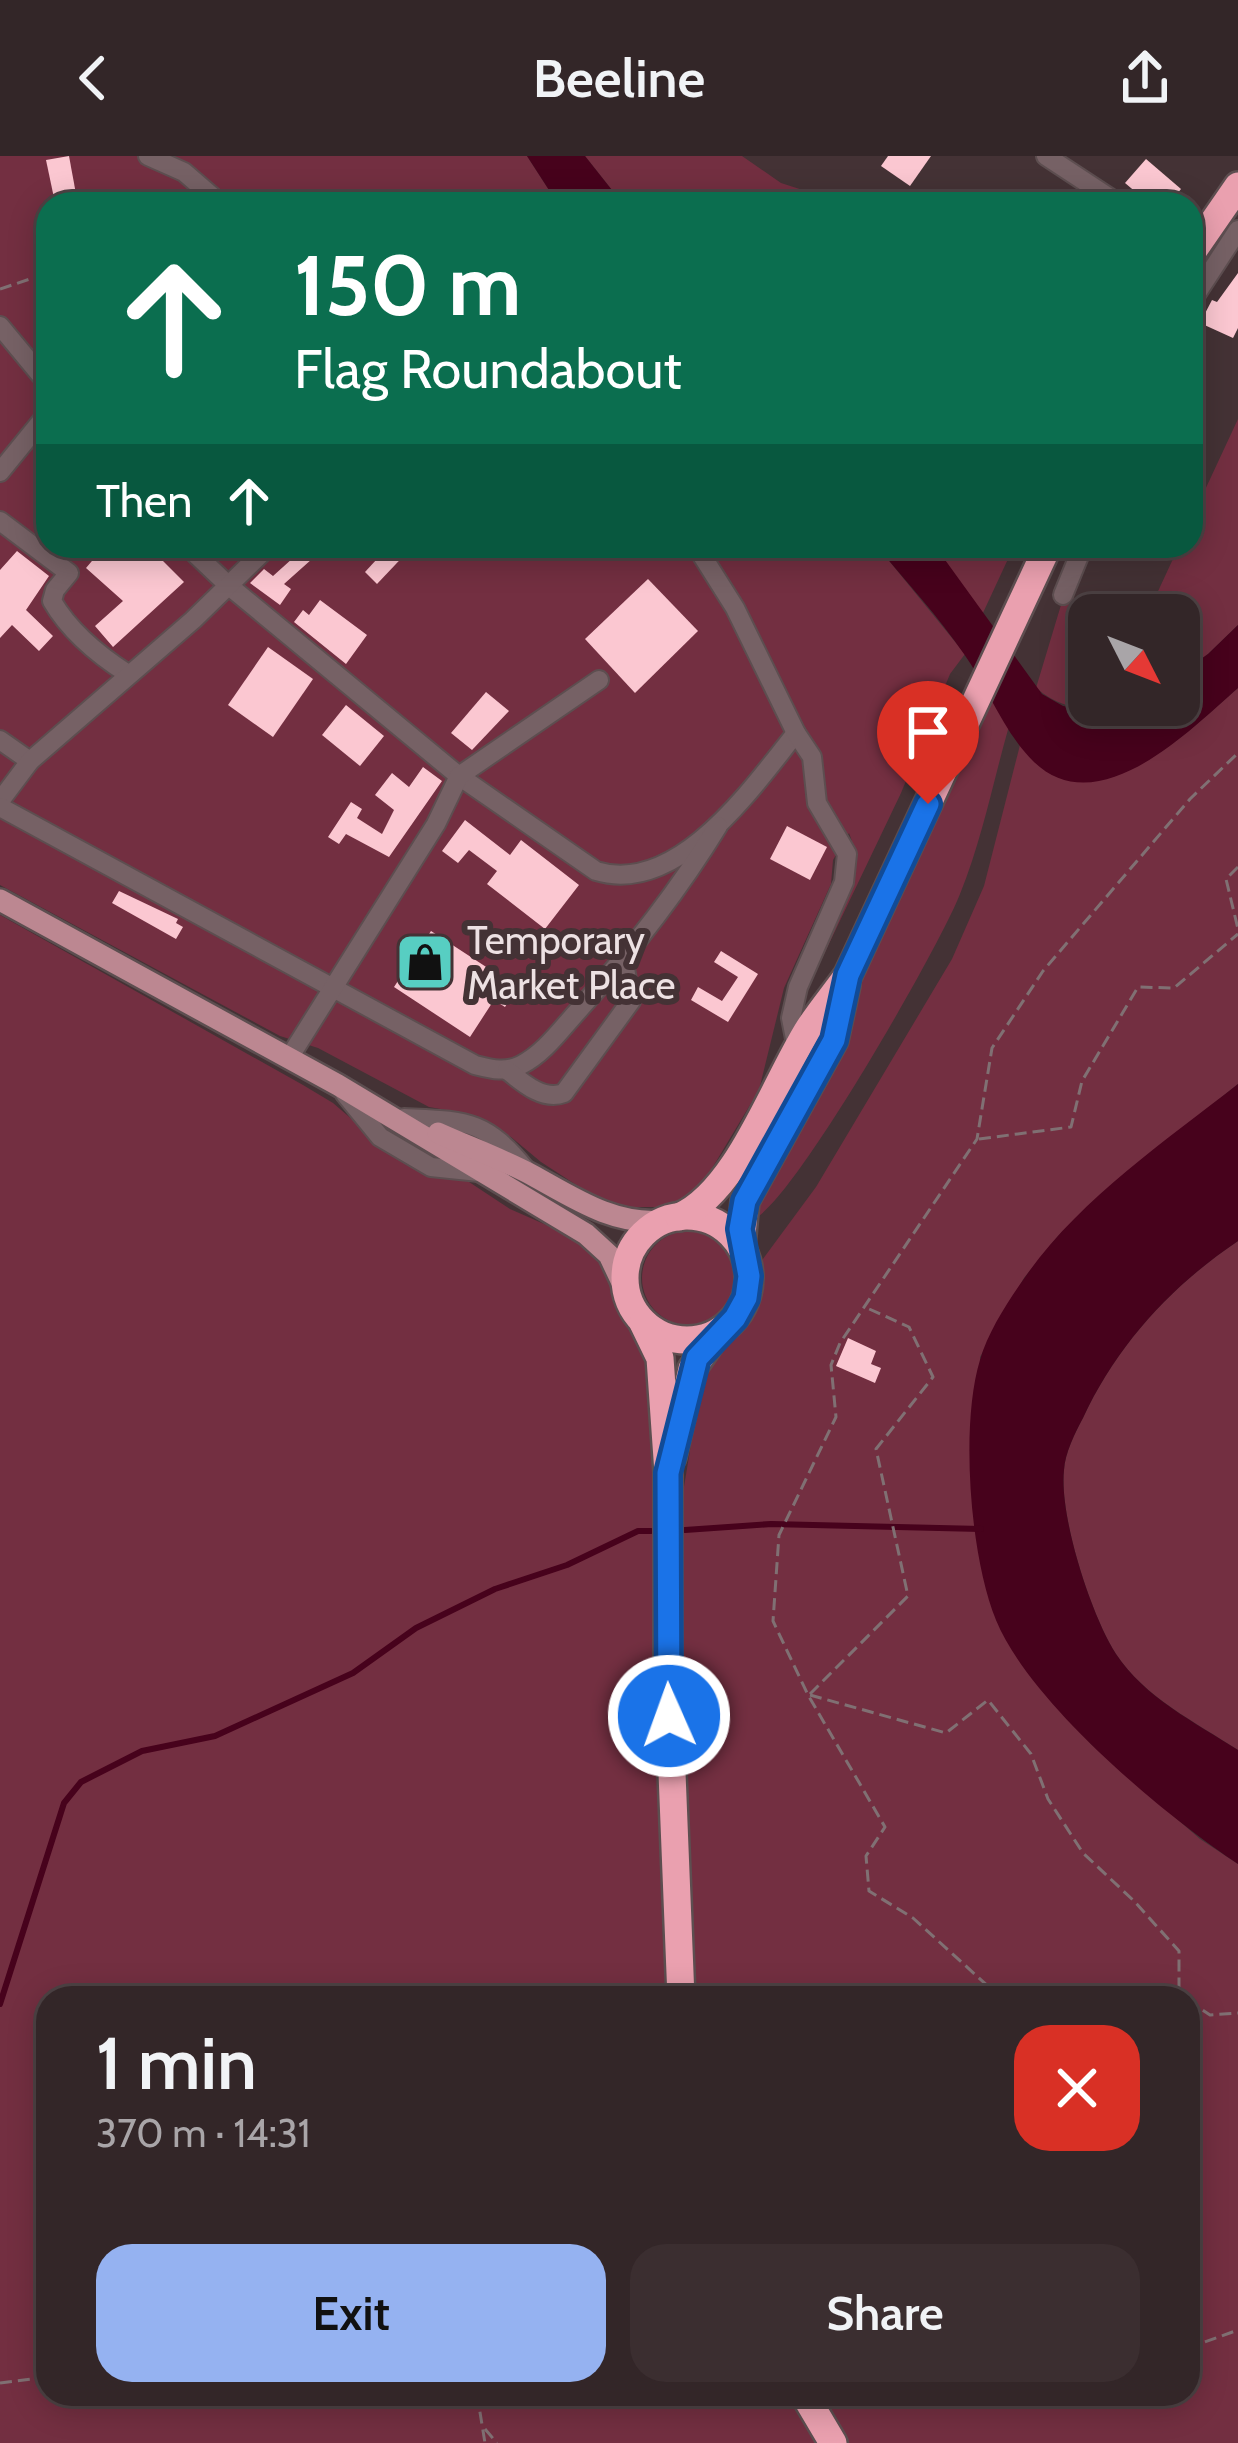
<!DOCTYPE html>
<meta charset="utf-8">
<style>
:root{--surface:#332628;--page:#3b2e30;--text:#f1f3f6;--muted:#a9a5a8;--line:#4e4345;--accent:#95b2f1}
body{margin:0;font-family:Cabin,sans-serif;background:var(--page);color:var(--text);height:100vh;display:flex;flex-direction:column;font-size:45px;white-space:nowrap}
*{box-sizing:border-box;margin:0}
p{font-size:39px;color:var(--muted)}
.icon{flex:none;width:66px;height:66px;fill:none;stroke:currentColor;stroke-width:2;stroke-linecap:round;stroke-linejoin:round}
.map{position:relative;flex:1;overflow:hidden}
.details{position:absolute;left:36px;top:1830px;width:1164px;height:420px;display:flex;flex-direction:column;background:var(--surface);border-radius:36px;box-shadow:0 6px 30px #0003,0 0 0 3px var(--line)}
.details>*{flex:none}
.top-card{position:absolute;left:36px;top:36px;width:1167px;height:366px;border-radius:36px;box-shadow:0 6px 30px #0003,0 0 0 3px var(--line);background:#0b6e4f;color:#fff;overflow:hidden}
.needle{width:78px;rotate:132deg}
.fabs{position:absolute;left:1068px;top:438px;display:grid;gap:24px}
.fabs a{display:grid;place-items:center;width:132px;height:132px;border-radius:24px;background:var(--surface);box-shadow:0 6px 30px #0003,0 0 0 3px var(--line);font-size:60px}
.pin{position:absolute;display:grid;place-items:center;width:102px;height:102px;color:#fff;margin:-123px -51px;border-radius:50% 50% 50% 0;rotate:-45deg;box-shadow:0 0 12px #0007}
.pin .icon{rotate:45deg}
.me{position:absolute;width:132px;margin:-66px;rotate:358deg;stroke-linejoin:round;filter:drop-shadow(0 0 9px #0008)}
.turn{display:flex;align-items:center;gap:42px;height:252px;padding:0 60px;font-size:54px}
.turn .icon{width:156px;height:156px;stroke-width:2.5}
.turn b{display:block;font-size:84px;line-height:102px}
.then{display:flex;align-items:center;height:114px;padding:0 60px;background:#0003;gap:24px;font-size:45px}
.round{display:grid;place-items:center;flex:none;width:126px;height:126px;border-radius:36px;background:var(--page)}
.headline{display:flex;align-items:center;justify-content:space-between;height:204px;padding:0 60px}
h1{font-size:72px;font-weight:600;line-height:90px}
.button{display:flex;gap:24px;margin-top:auto;padding:24px 60px}
.button a{flex:1;height:138px;border-radius:36px;background:var(--accent);color:#111;font-size:48px;font-weight:600;line-height:138px;text-align:center}
.button a+a{background:var(--page);color:var(--text)}
header{display:flex;justify-content:space-between;align-items:center;height:156px;padding:0 60px;background:var(--surface);font-size:54px;font-weight:600}
.map>svg:first-child{display:block}
</style>
<header><svg class="icon" aria-label="back" viewBox="0 0 24 24"><path d="M15 5l-7 7 7 7"/></svg>Beeline<svg class="icon" aria-label="share" viewBox="0 0 24 24"><path d="M12 15V3M7 8l5-5 5 5M5 13v7h14v-7"/></svg></header>
<div class="map">
<svg width="1238" height="2287" viewBox="0 0 1238 2287">
<rect width="100%" height="100%" fill="#443235"/>
<g fill="#732f41">
<path d="M0,0H527L558,48H48V390H877L965,498L950,518L901,637L804,840L806,827C825,786 868,721 849,677L833,704L831,728L784,832L759,934L702,1029L669,1051H618L601,1045L541,1006L511,981L469,958L429,951L318,892L280,880L0,729Z"/>
<path d="M585,0H742L781,27L812,37L825,48H623Z"/>
<path d="M1238,263V469L1208,498L1179,519V459H1147L1179,390H1191V364Z"/>
<path d="M935,390H1003L1008,403L982,459Z"/>
<path d="M1064,439L1129,459H1089V549H1135C1099,557 1066,557 1036,532Z"/>
<path d="M1238,532V928L1116,1025L1058,1080L1024,1122L980,1201L996,1464L1032,1520L1091,1588L1200,1683L1238,1708V2287H846L816,2238H1188V1842H693L680,1536L681,1349L704,1209L757,1154L764,1126L760,1107L816,1031L952,803L984,730L1020,589C1090,676 1179,583 1238,532Z"/>
<path d="M989,540L1009,570C993,626 982,684 960,738C940,790 794,1045 754,1063L757,1046L848,875L866,807Z"/>
<path d="M0,759L303,929L333,947L376,984L460,1020L510,1053L560,1075L590,1095L605,1113L637,1171L647,1199L651,1252L663,1786L668,1842H48V2238H788L818,2287H0Z"/>
<circle cx="689" cy="1122" r="47"/>
<path d="M1238,1085V1594C1197,1567 1144,1541 1116,1498C1091,1459 1059,1360 1064,1314C1065,1297 1075,1277 1083,1262C1117,1189 1171,1130 1238,1085Z"/>
</g>
<g fill="#47021c">
<path d="M527,0H585L623,48H558Z"/>
<path d="M877,390H935L1042,538L1063,550L1104,556L1135,549H1179V519L1208,498L1238,469V532C1190,574 1099,668 1034,606C1004,577 988,532 964,498C938,460 906,426 877,390Z"/>
<path d="M1238,928V1085C1171,1130 1117,1189 1083,1262C1075,1277 1065,1297 1064,1314C1059,1360 1091,1459 1116,1498C1144,1541 1196,1567 1238,1594V1708C1164,1659 1030,1547 996,1464C970,1401 960,1269 980,1204C988,1176 1007,1147 1023,1124C1078,1044 1163,987 1238,928Z"/>
</g>
<g fill="none" stroke-linecap="round" stroke-linejoin="round">
<g stroke="#47021c" stroke-width="6">
<path d="M685,1374L771,1368L981,1373"/>
<path d="M0,1848L64,1647L81,1626L142,1595L215,1580L353,1517L416,1472L495,1433L567,1409L638,1375H651"/>
</g>
</g>
<g fill="#fbc7d1">
<path d="M69,0L76,38L54,42L46,4Z"/>
<path d="M888,0H931L910,30L881,10Z"/>
<path d="M1146,3L1181,33L1169,48H1150L1125,27Z"/>
<path d="M1238,117V172L1233,182L1200,167L1212,144L1217,146Z"/>
<path d="M115,390H148L184,426L113,491L95,470L123,445L86,412L97,399L101,402Z"/>
<path d="M389,390H413L377,428L365,416Z"/>
<path d="M303,393L312,403L284,428L291,433L280,449L250,427L264,413L273,420Z"/>
<path d="M17,395L49,420L26,454L53,480L39,495L12,469L0,482V414Z"/>
<path d="M648,423L698,475L635,537L585,483Z"/>
<path d="M320,444L367,479L346,508L294,466L303,454L309,459Z"/>
<path d="M268,491L313,523L273,581L228,549Z"/>
<path d="M486,536L509,555L472,594L451,577Z"/>
<path d="M346,549L384,580L360,610L322,579Z"/>
<path d="M423,611L442,625L389,701L346,678L339,688L328,681L351,646L362,653L357,662L382,678L394,654L375,639L392,617L409,631Z"/>
<path d="M465,664L510,699L521,684L579,729L545,773L487,728L497,715L469,694L458,707L442,695Z"/>
<path d="M787,670L827,691L810,724L770,703Z"/>
<path d="M119,735L178,763L176,767L183,771L176,783L112,747Z"/>
<path d="M431,775L517,831L505,851L494,844L470,881L394,831Z"/>
<path d="M721,795L758,818L728,866L691,844L698,831L722,845L738,821L714,806Z"/>
<path d="M848,1182L876,1195L871,1208L881,1212L875,1227L836,1210Z"/>
</g>
<g fill="none" stroke-linecap="round" stroke-linejoin="round">
<g stroke="#5d4e50" stroke-width="22">
<g id="minor">
<path d="M148,0L184,16L221,48"/>
<path d="M1046,0L1119,48"/>
<path d="M1191,146L1238,74"/>
<path d="M0,170L48,228"/>
<path d="M0,316L48,257"/>
<path d="M0,365L69,417L55,434L52,445C70,476 98,499 128,518"/>
<path d="M187,390L228,429L459,620L596,715C678,740 752,632 796,577"/>
<path d="M696,390L735,452L796,577L812,601L817,647L847,698L844,726L798,831L791,862L797,893"/>
<path d="M1063,439L1083,390"/>
<path d="M0,584L30,605"/>
<path d="M0,645L30,605L193,464L269,390"/>
<path d="M0,651L475,909C491,913 505,917 521,909C543,898 559,876 576,857C628,799 677,737 718,670"/>
<path d="M289,902L436,668L459,620L599,524"/>
<path d="M507,914C523,927 543,945 564,937L631,845L623,802"/>
<path d="M345,938L380,981L431,1011L479,1016"/>
<path d="M404,962C466,965 485,963 526,1014"/>
</g>
</g>
<g stroke="#5d4e50" stroke-width="26">
<g id="major">
<path d="M0,744L338,929L586,1078L609,1099L626,1135"/>
<path d="M438,977C469,991 502,1003 532,1019C574,1042 613,1069 662,1065"/>
</g>
</g>
<g stroke="#5d4e50" stroke-width="32">
<g id="highway">
<path d="M1191,98L1238,30"/>
<circle cx="687" cy="1122" r="62"/>
<path d="M679,1061C738,1035 774,927 809,872C821,854 835,837 848,819L1048,390"/>
<path d="M741,1090L745,1045L834,884L846,829"/>
<path d="M643,1167L660,1202L668,1317V1517L681,1842"/>
<path d="M672,1301L692,1213L717,1177"/>
<path d="M804,2238L833,2287"/>
</g>
</g>
<g stroke="#807073" stroke-width="3" stroke-dasharray="12 6" stroke-linecap="butt">
<path d="M0,133L48,117"/>
<path d="M1238,711L1226,723L1238,773"/>
<path d="M979,983L1071,971L1082,925L1138,831L1174,832L1238,778"/>
<path d="M810,1538L908,1440L876,1293L933,1221L909,1171L867,1152"/>
<path d="M810,1539L946,1577L988,1544L1031,1598L1048,1643L1083,1697L1134,1745L1179,1795V1838L1185,1842"/>
<path d="M1001,1842L913,1762L869,1735L866,1700L885,1671L808,1539L773,1465L779,1379L836,1261L831,1209L840,1187L977,983L992,892L1043,815L1190,643L1238,597"/>
<path d="M1188,1844L1210,1859L1238,1857"/>
<path d="M1188,2192L1238,2174"/>
<path d="M0,2227L48,2221"/>
<path d="M477,2238L485,2287"/>
<path d="M485,2273L497,2287"/>
</g>
<use href="#minor" stroke="#766165" stroke-width="18"/>
<use href="#major" stroke="#bc8791" stroke-width="21"/>
<use href="#highway" stroke="#eaa0af" stroke-width="27"/>
</g>
<g fill="none" stroke-linecap="round" stroke-linejoin="round">
<g stroke="#114b97" stroke-width="30">
<path id="route" d="M669,1560L668,1317L697,1202L735,1162L746,1142L749,1120L740,1073L745,1045L834,884L848,819L928,648"/>
</g>
<use href="#route" stroke="#1a73e8" stroke-width="21"/>
</g>
<defs>
<g id="shop-square" transform="scale(3)"><rect x="-9" y="-9" width="18" height="18" rx="4" fill="#57cec2" stroke="#443235"/><path d="M-5-2.5h2.3a2.7 3.5 0 0 1 5.4 0H5L5.5 6h-11ZM-1.5-2.5h3a1.5 2.3 0 0 0-3 0Z" fill="#111"/></g>
</defs>
<g fill-rule="evenodd">
<use href="#shop-square" x="425" y="806"/>
</g>
<g text-anchor="middle" stroke-width="12" stroke-linejoin="round" paint-order="stroke">
<g font-size="39" fill="#ede1e3" stroke="#443235" text-anchor="start">
<text x="467" y="798">Temporary<tspan x="467" dy="45">Market Place</tspan></text>
</g>
</g>
</svg>
<div class="fabs">
<a><svg class="needle" viewBox="-14 -14 28 28"><path d="M0-13l5 13h-10z" fill="#e53935"/><path d="M0 13l5-13h-10z" fill="#a9a5a8"/></svg></a>
</div>
<div class="pin" style="left:928px;top:648px;background:#d93025"><svg class="icon" aria-label="arrive" viewBox="0 0 24 24"><path d="M6 21V4h12l-3 4 3 4H6"/></svg></div>
<svg class="me" style="left:669px;top:1560px" viewBox="-20 -20 40 40"><circle r="17" fill="#1a73e8" stroke="#fff" stroke-width="3"/><path d="M0-11L8 9 0 5-8 9z" fill="#fff"/></svg>
<div class="top-card">
<div class="turn"><svg class="icon" aria-label="ahead" viewBox="0 0 24 24"><path d="M12 20V5M6 11l6-6 6 6"/></svg><div><b>150 m</b>Flag Roundabout</div></div>
<div class="then">Then<svg class="icon" aria-label="ahead" viewBox="0 0 24 24"><path d="M12 20V5M6 11l6-6 6 6"/></svg></div>
</div>
<section class="details">
<div class="headline"><div><h1>1 min</h1><p>370 m · 14:31</p></div><a class="round" style="background:#d93025;color:#fff"><svg class="icon" aria-label="close" viewBox="0 0 24 24"><path d="M6 6l12 12M18 6L6 18"/></svg></a></div>
<div class="button"><a>Exit</a><a>Share</a></div>
</section>
</div>
